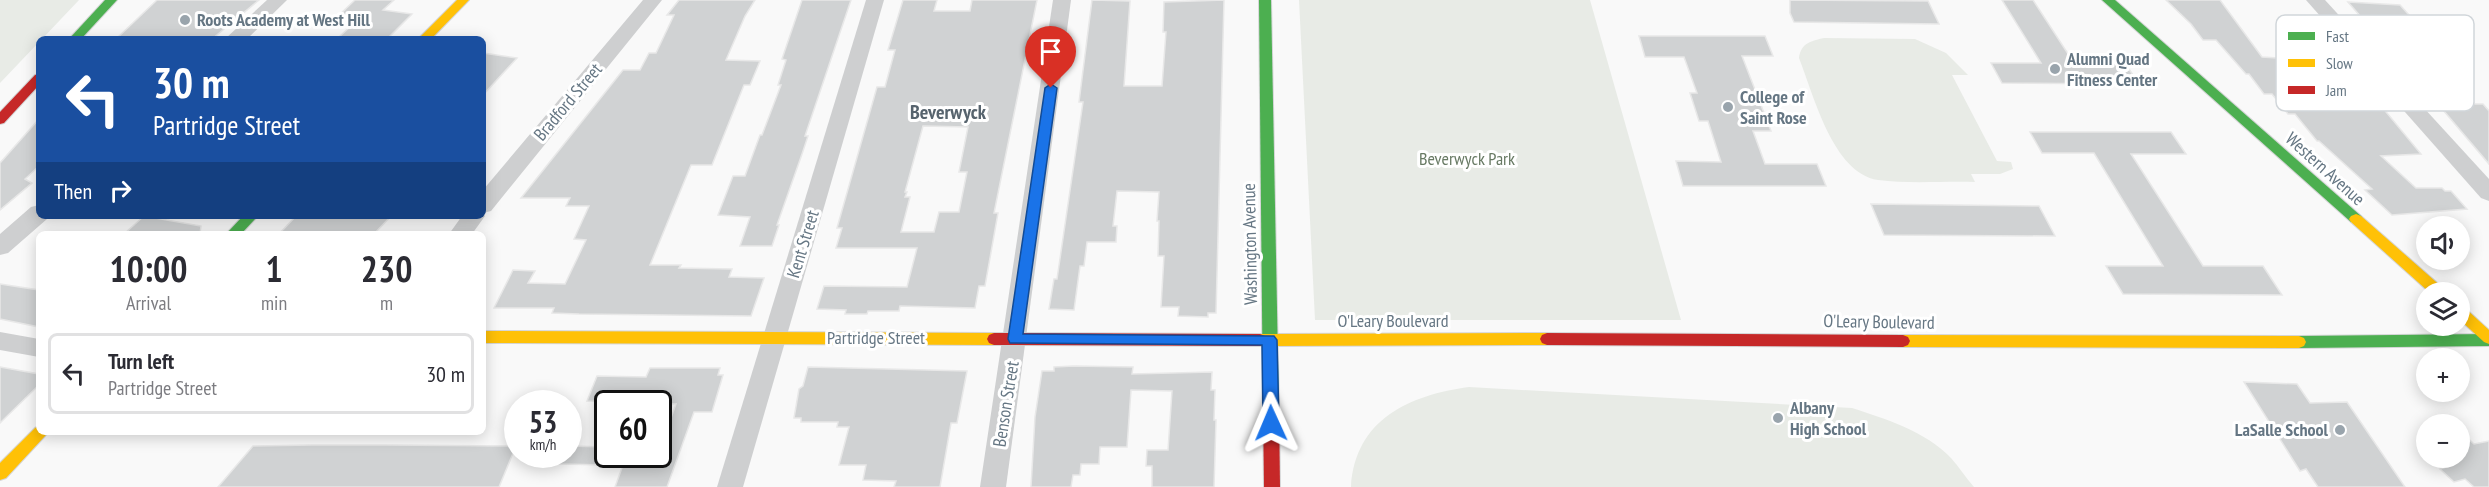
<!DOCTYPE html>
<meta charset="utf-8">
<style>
:root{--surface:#fff;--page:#f2f2f3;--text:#2b2b33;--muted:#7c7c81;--line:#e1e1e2}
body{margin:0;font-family:"PT Sans Narrow",sans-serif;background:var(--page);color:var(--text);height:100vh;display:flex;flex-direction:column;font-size:22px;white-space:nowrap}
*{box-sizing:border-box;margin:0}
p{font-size:20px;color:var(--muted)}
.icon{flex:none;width:33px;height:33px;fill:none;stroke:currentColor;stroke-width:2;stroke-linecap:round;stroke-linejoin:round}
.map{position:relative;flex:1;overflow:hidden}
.panel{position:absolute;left:36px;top:231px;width:450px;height:204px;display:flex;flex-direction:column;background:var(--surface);border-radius:9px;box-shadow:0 3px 15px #0003}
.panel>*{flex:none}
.banner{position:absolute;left:36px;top:36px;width:450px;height:183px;border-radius:9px;box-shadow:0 3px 15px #0003;background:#1a4fa0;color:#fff;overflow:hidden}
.controls{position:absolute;left:2416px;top:216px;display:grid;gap:12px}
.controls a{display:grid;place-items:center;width:54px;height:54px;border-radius:50%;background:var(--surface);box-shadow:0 3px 15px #0003;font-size:30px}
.speed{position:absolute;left:504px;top:390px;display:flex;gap:12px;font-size:30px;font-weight:700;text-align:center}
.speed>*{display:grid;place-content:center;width:78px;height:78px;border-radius:50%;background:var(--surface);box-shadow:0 3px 15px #0003;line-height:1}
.speed small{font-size:15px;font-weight:400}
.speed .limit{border:3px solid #111;border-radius:9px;background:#fff;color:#111}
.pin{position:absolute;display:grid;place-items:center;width:51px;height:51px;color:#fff;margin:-62px -26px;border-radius:50% 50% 50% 0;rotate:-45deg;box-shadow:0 0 6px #0007}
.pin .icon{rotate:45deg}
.me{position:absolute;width:66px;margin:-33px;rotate:359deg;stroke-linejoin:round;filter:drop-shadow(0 0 4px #0008)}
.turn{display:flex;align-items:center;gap:21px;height:126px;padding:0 18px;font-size:27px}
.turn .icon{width:78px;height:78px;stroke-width:2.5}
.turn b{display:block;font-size:42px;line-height:51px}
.then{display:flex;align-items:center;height:57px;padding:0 18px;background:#0003;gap:12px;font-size:22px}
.eta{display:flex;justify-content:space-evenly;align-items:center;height:102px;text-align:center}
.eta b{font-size:36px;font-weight:700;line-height:42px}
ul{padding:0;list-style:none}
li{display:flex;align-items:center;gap:18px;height:81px;margin:0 12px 9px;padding:0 6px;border:3px solid var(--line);border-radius:9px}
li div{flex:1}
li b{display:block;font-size:22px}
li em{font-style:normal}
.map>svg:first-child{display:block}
</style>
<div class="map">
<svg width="2489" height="487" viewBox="0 0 2489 487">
<rect width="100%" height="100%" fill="#f9f9f9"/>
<g fill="#e8ebe6">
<path d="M0,0H79L42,39H39V42L0,83Z"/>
<path d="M1299,0H1590L1681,320H1315Z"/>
<path d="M1824,38L1915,39L1946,53L1968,75H1952L1997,161L2011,162L2013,169L2000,174H1971L1975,182C1944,181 1908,184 1878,180C1833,173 1814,96 1799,58C1801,43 1811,41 1824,38Z"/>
<path d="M1469,387L1852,408C1886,419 1925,431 1951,458C1959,467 1966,478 1974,487H1351C1355,419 1410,395 1469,387Z"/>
</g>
<g fill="#d0d2d3" stroke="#e8e8e8" stroke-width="1.5" fill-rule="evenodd">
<path d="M157,0H259L212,39H116Z"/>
<path d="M355,0H394L383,10L412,14L387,39H337L355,22L335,19Z"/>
<path d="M679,0H755L745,16L726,60L760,61L750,85H744L712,165H691L650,265H681L679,268L732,269L729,277L764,278L751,316L579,314L552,313L554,308H494L513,270L535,271L528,283L565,284L586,240L574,239L589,206H566L570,198H521L623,70H640L649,53H656L674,15H667Z"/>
<path d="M802,0H851L805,136H808L802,154L777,225H779L772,246H740L750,217L718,215L733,176H745L760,135H762L781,85H778L786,60L782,59Z"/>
<path d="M903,0H937L934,11H970L972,0H1037L994,213H998L985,286H979L975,308L900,306L899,311H868L867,314H845L846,310L817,309L824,286L907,287L917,248H836L842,228H837L877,87H885L895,50H888ZM923,126L968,127L959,172H967L959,212H939L934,232H901L910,197H905L907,192H905Z"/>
<path d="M1092,0L1130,1L1124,86H1162L1166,32H1163L1164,2L1224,0L1216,313H1208V317L1178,316L1179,307H1161L1164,256H1158L1159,221H1157L1159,192L1117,191L1113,226H1117L1116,242H1087L1084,266H1080L1074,310L1049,309L1054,279H1057L1083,102H1079Z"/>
<path d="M1790,0L1928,1L1939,24L1794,22L1790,13Z"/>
<path d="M2002,0H2033L2074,63H2125L2139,84L2002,83L1991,63H2041Z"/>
<path d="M2166,0H2220L2262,57L2278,58L2298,80H2305L2320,98H2351L2354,101H2377L2421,154L2381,156L2416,188H2442L2445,191H2451L2467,209L2392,215L2365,190L2372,189L2319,141H2317L2295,114H2288L2272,94H2264L2249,74H2246L2216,40H2203L2191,24Z"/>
<path d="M2348,2L2400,5L2435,44H2425L2475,104H2483L2489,111V164L2426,90H2421L2407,78L2369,33H2375Z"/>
<path d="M1639,36H1765L1773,56H1742L1771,131H1753L1765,164H1817L1826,186H1683L1676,161L1721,162L1708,121H1699L1690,93H1697L1684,57H1645Z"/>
<path d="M483,53L517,58L483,95Z"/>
<path d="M39,119V166L25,179L32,183L0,210V163Z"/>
<path d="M2030,132H2171L2186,154H2131L2203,266H2263L2282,295L2123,294L2106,266H2163L2094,153H2042Z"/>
<path d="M1871,204L2039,206L2055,236L1884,235Z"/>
<path d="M144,216L201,226L200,234H124Z"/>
<path d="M296,216H391L374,234H279Z"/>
<path d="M0,284L39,290V327L0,319Z"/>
<path d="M1074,366L1133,367L1132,374L1212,372L1211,390H1215L1214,420H1216L1214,487H1152V466H1146L1147,450H1168L1172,391L1131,390L1127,447H1100L1099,464H1081L1080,475H1073L1071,487H1031L1035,417L1042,371H1054V367Z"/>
<path d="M0,367L39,374V385L0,423Z"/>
<path d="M808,367L967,371L957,423H951L940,487H894L896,481L863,480L866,465H839L849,427H837L838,422H801V418H794L799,389L803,386Z"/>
<path d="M650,368H720L718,375H723L712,412H694L667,487H615L627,454H658L676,404L587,401L597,376L646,377Z"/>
<path d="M2244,382L2297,384L2310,403L2347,402L2405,487H2318L2306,469L2300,471Z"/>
<path d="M2460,431L2474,444L2489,441V487H2474L2465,479L2454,482L2440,469L2450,466L2441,458H2460Z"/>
<path d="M311,445H387L516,446L499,487H218L253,446Z"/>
<path d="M568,446L608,447V465L559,464L564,454H568Z"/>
</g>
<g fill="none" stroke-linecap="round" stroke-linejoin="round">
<g stroke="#d5d6d7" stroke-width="2">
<g id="fast">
<path d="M105,0H117L81,39H69Z"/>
<path d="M1259,0H1271L1279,411L1276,415L1271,417L1266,415L1263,411Z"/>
<path d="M2102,0H2115L2361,216L2363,219L2361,222H2351Z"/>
<path d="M243,216H258L241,234H226Z"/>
<path d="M2489,334V346L2299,348L2294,346L2292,342L2294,338L2299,336Z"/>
</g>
</g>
<g stroke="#d5d6d7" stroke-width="2">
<g id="slow">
<path d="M457,0H469L431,39H418Z"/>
<path d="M2356,214L2361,216L2443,288L2445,292H2429L2351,222L2349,219L2351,216Z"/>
<path d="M2460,307L2465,308L2489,330V344L2484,342L2460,320Z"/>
<path d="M483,331L994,333L999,335L1001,339L999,343L994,345L483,343Z"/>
<path d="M1547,333L1552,335L1554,339L1552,343L1547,345L1260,346L1255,344L1253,340L1255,336L1260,334Z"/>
<path d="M1903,335L2299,336L2304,338L2306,342L2304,346L2299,348L1903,347L1898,345L1896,341L1898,337Z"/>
<path d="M39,426V432H48L45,436L6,478L0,480V463L35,428Z"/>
</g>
</g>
<g stroke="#d5d6d7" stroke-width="2">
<g id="jam">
<path d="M39,74V85L4,123L0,124V112L35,75Z"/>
<path d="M994,333L1260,334L1265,336L1267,340L1265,344L1260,346L994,345L989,343L987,339L989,335Z"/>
<path d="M1547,333L1903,335L1908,337L1910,341L1908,345L1903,347L1547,345L1542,343L1540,339L1542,335Z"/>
<path d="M1271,405L1276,407L1279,411L1280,487H1264L1263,411L1266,407Z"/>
</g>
</g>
<g fill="#cecfd0" fill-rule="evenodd">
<path d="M267,0H287L247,39H225Z"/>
<path d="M643,0H662L491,211L483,213L485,216L472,234H449L462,216H483V190Z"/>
<path d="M866,0H884L743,487H717Z"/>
<path d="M1053,0H1071L1006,487H980Z"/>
<path d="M2306,0H2325L2489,179V201L2481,198Z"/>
<path d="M39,205V216H48L47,219L8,253L0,255V234L31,207Z"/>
<path d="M0,332L39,339V357L0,350Z"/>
</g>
<use href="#fast" fill="#4caf50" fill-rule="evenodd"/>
<use href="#slow" fill="#ffc107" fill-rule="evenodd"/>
<use href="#jam" fill="#c62828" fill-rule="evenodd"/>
</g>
<path fill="#1a73e8" stroke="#114b97" stroke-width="1.5" d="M1051,84L1057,88L1023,334L1274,336L1277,340L1279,423L1277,427L1271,429L1266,427L1263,423L1262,345L1010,343L1008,339L1045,88Z"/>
<g fill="#99a4ac" stroke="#fff" stroke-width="2">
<circle cx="185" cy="20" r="6"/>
<circle cx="2055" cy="69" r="6"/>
<circle cx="1728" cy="107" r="6"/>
<circle cx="1778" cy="418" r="6"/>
<circle cx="2340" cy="430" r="6"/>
</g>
<g text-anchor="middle" stroke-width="6" stroke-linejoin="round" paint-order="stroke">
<g font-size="18" font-weight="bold" fill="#657683" stroke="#fff" text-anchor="start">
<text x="197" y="26">Roots Academy at West Hill</text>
<text x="2067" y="65">Alumni Quad<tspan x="2067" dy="21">Fitness Center</tspan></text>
<text x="1740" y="103">College of<tspan x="1740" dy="21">Saint Rose</tspan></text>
<text x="1790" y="414">Albany<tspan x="1790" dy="21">High School</tspan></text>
<text x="2328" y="436" text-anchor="end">LaSalle School</text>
</g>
<g font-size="18" fill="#657683" stroke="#fff">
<text transform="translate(568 102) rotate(-50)" y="6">Bradford Street</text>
<text transform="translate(2325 169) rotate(42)" y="6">Western Avenue</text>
<text transform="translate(803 244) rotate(-73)" y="6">Kent Street</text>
<text transform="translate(1250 244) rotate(-91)" y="6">Washington Avenue</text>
<text x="1393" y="327">O'Leary Boulevard</text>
<text transform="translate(1879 322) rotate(1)" y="6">O'Leary Boulevard</text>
<text x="876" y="344">Partridge Street</text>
<text transform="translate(1006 404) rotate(-81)" y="6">Benson Street</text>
</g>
<g font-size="18" fill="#687a64" stroke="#fff">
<text x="1467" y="165">Beverwyck Park</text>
</g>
<g font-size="20" font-weight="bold" fill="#57646e" stroke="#fff">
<text x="948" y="119">Beverwyck</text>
</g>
</g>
<rect x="2276" y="15" width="198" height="96" rx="9" fill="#fff" stroke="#d1d6da" stroke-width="1.5"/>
<rect x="2288" y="32" width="27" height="8" fill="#4caf50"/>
<rect x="2288" y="59" width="27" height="8" fill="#ffc107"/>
<rect x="2288" y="86" width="27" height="8" fill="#c62828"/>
<g font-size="16" fill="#657683">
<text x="2326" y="42">Fast</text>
<text x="2326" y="69">Slow</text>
<text x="2326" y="96">Jam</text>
</g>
</svg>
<div class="controls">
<a><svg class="icon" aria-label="sound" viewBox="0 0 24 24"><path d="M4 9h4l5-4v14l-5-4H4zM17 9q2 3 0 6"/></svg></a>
<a><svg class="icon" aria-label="layers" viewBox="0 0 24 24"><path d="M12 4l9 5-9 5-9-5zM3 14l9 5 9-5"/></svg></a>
<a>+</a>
<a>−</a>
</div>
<div class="speed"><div>53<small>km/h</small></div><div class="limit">60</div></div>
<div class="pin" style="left:1051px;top:88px;background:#d93025"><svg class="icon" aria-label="arrive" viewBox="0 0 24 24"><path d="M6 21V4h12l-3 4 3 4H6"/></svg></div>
<svg class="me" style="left:1271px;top:423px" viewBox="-20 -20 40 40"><path d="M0-17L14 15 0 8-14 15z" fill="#1a73e8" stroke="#fff" stroke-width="4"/></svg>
<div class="banner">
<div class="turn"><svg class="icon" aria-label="left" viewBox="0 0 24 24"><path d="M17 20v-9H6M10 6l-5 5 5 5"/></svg><div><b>30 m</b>Partridge Street</div></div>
<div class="then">Then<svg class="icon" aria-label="right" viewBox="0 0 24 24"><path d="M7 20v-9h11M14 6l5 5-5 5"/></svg></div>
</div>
<section class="panel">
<div class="eta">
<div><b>10:00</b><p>Arrival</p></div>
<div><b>1</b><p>min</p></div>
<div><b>230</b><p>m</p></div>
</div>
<ul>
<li><svg class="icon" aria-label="left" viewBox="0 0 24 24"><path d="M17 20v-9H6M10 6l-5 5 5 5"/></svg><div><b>Turn left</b><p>Partridge Street</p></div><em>30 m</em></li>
</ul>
</section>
</div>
